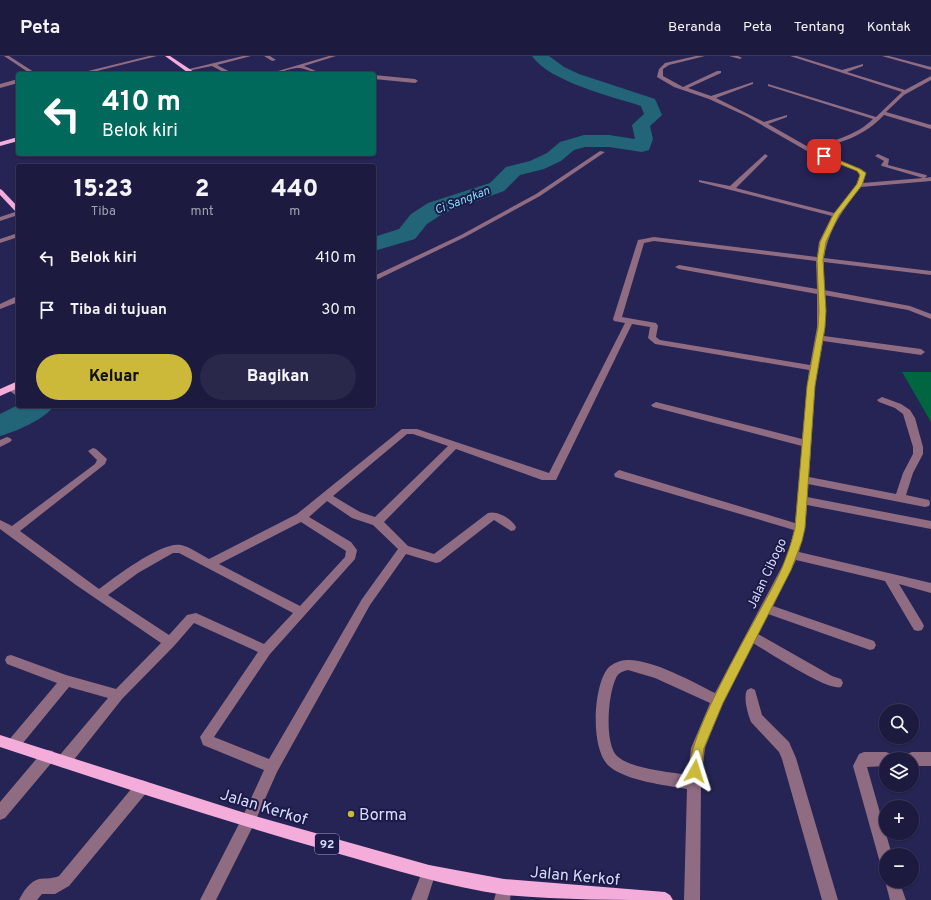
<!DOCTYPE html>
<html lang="id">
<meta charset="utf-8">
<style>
:root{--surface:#1c1b3f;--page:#29284a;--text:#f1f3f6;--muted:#a0a1b0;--line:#3a3959;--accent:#ccb939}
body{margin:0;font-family:Overpass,sans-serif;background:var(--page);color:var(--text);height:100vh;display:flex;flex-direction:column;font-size:15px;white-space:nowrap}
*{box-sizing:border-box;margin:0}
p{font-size:13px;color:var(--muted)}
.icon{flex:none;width:22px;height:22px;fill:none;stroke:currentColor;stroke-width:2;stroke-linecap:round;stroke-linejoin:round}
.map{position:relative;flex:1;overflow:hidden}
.sheet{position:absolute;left:16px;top:108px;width:360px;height:244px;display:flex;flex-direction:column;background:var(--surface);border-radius:4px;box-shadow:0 1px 3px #0004,0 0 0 1px var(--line)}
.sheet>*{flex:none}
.hud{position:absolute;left:16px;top:16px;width:360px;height:84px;border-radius:4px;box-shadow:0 1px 3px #0004,0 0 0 1px var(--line);background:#00695c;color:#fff;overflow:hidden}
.tools{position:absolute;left:879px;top:648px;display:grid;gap:8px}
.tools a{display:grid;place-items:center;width:40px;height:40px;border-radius:50%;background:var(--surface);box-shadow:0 1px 3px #0004,0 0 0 1px var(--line);font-size:20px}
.pin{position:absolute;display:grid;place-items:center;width:34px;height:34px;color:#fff;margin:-17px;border-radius:8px;box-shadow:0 2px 6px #0006}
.me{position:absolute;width:44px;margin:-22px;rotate:6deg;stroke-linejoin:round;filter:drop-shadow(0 0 3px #0008)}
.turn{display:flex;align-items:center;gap:14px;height:84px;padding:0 20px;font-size:18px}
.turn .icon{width:52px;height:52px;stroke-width:2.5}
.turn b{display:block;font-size:28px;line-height:34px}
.eta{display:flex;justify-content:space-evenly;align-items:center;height:68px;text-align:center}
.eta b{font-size:24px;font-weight:800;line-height:28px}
.cta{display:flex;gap:8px;margin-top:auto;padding:8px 20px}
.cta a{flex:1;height:46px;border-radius:24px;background:var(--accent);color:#111;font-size:16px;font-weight:800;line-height:46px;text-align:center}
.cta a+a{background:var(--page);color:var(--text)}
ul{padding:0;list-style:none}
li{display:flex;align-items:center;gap:12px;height:52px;padding:0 20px}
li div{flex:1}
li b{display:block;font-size:15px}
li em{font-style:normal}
header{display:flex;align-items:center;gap:24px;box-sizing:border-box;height:56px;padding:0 20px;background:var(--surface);border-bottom:1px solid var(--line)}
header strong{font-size:19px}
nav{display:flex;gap:22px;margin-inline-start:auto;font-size:14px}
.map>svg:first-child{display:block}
</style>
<header>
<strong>Peta</strong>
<nav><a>Beranda</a><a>Peta</a><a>Tentang</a><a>Kontak</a></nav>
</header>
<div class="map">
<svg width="931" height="844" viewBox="0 0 931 844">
<rect width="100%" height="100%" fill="#252454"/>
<path fill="#006541" d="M902,316H931V366Z"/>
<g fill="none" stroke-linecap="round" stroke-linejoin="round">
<g fill="#226578" fill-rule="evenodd">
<path d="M532,0H549L564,11L579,18L655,43L662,59L650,70L653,83L649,94L642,96L609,91H585L574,94L561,105L544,113L520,119L504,135L444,157L427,168L415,183L374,195V181L399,173L411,158L428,147L490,127L506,111L530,105L547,97L560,86L584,79H609L635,83L632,69L644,58L641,50C611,40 550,26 532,0Z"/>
<path d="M18,349V350H54C45,363 15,376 0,380V358Z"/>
</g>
<g fill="#906c83" fill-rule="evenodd">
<path d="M4,0H9L37,18H31Z"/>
<path d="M149,0H157L85,18H76Z"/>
<path d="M243,0H251L217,9L234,18H227L212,10L187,15L185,14Z"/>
<path d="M264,0H270L276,4L272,5Z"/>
<path d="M329,0H336L304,10L323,18C314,18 305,11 297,12C287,13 279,18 268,18Z"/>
<path d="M696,0H705L669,9L663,13V20L683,31L717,15H721V17L688,32L711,40L753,26V28L716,42L764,66L787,59V61L768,68L810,92C832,85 856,80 873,63L768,30V28L876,61L902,36L790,0H797L842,14L863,8V10L847,16L905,34L931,20V24L904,39L886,56L931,69V73L884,59C863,81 844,85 815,94L861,113L866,117L863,127L923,122L882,110L881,109L884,105L875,100L878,98L889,103L888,109L926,119L927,120L925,122L931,121V125L861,131C843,154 829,172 824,202L931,215V219L824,206V234L910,250L931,258V263L908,254L824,239L825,271L824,280L921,293L925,296L921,299L823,285L815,330L809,421L896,438L903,417L913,398V391L903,358L895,352L879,346L877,344L882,341L901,348L910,354L915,362L923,391V398L913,417L906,439L929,444L930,447L929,450L925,451L808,428L807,441L931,465V473L807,449L805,472L799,496L931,527V537L899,528L922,566L924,570L922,574L918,575L914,574L885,525L796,504L773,550L874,585L876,589L874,593L870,594L768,558L758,578L832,620L841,623L843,627L841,631C829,636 768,596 753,587L723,646L705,692L701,727L700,844H684L687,733C665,729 626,725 609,710C590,694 593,630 608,612C613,607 621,604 627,604C652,603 693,626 715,637L788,499L794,474L615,421L614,418L619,414L795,467L802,390L653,351L651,349L656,346L802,383L809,314L655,288L648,282L650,271L632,268L556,424H542L456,393L384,466L408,490L434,498L488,457C497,454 512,463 516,471L515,474L511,475L494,464L440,506L436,507L406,498L370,549L277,716L253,770L216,844H200L243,760L264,714L203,689L200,681L258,596L194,567L174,590L122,643L69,710L64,712L59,710L57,705L59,700L108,642L69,631L18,693L13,695L8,693L6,689L8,685L57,627L7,608L5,604L7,600L11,599L66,619L116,633L161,587L76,529L0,473V464L12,470L95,408L97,404L88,395L93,392L96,393L107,403L105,408L20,475L99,533C115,521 162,485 181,489C190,491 200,498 209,503L297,458L402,373H417L549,417L625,267L614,265L613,263L638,184L654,181L817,201L819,186L832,160L699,126V124L730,130L765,98L768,100L736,132L834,157L856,129L860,118L857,115L807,95L746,60L709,43L674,31L657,21L659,13L665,7ZM654,185L816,205L817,233L679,209L675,211L679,213L817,238V271L810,309L660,284L656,281L658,270L656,267L622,261L644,187ZM407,378H413L448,390L375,461L360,456L333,440ZM327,445L352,462L373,469L398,493L362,543L269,703L214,681L270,598L355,503L357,494L351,486L309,461ZM301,466L346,495L345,501L300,550L219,508ZM173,497H179L293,557L264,588L196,557L187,559L169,579L108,539L138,517ZM628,614L655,622L710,647L691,692L688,719C670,716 631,713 617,700C604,687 608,638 616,622C618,617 623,615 628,614Z"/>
<path d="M729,0H738L742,2L740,3Z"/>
<path d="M882,0H889L931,11V14Z"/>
<path d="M374,19L415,23L418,25L415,27L374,23Z"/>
<path d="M18,23V27L0,32V28Z"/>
<path d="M600,95L605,96L540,140L465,181L374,225V220L461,179L536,138Z"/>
<path d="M52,98H58L59,100L54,101Z"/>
<path d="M18,155V159L0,165V161Z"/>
<path d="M18,177V181L0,187V183Z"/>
<path d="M15,241H18V246L0,253V248Z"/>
<path d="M10,329L18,334V341L6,332L7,330Z"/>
<path d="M7,381L10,382L12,384L10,386L0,391V384Z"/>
<path d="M751,632L755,634L762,659L789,686L796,702L838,844H822L782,703L779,696L751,666C748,658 743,642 747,634Z"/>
<path d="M48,694L53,695L55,700L53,705L5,762L0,764V746L43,695Z"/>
<path d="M864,696H886L891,698L893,703H886V710L867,711L892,799H886V810L881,808L879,803L853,710L859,698Z"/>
<path d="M912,696H931V710H912V703H905L907,698Z"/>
<path d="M142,724L147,726L149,731L147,736L69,830L55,838H42L37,844H19C23,836 30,825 39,823C47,822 52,823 59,820L137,726Z"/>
<path d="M429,809L434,811L436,816L427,844H411L424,811Z"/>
<path d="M886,821V825H899L906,844H890L885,825Z"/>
<path d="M504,823L509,826L512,831L510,844H494L499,826Z"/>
</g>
<g fill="#f4acda" fill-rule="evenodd">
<path d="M165,0H170L194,16L191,18H184L187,16Z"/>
<path d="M18,81V85L0,90V86Z"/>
<path d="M0,133L2,134L18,151V157L16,156L0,139Z"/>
<path d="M18,325V332L0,340V333Z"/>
<path d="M0,679L248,758L429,809L504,823L665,836L670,839L673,844C617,844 561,844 505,839C448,831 392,813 336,797C223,765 112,728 0,691Z"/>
</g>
</g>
<path fill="#ccb939" stroke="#857825" d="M824,98L860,113L866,117L862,129L839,159L826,186L823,204L826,255L825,271L815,330L805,472L802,485L791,514L723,647L704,692L700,720L695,721L691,720C678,689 766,549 782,512C787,499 792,486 795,472L807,330L818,271L819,255L817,204L820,186L833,159L857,128L860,119L857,115L822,101V99Z"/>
<circle fill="#ccb939" stroke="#1c1a49" stroke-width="1.5" cx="351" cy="758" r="4"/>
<g text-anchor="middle" stroke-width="4" stroke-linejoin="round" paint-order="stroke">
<g font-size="12" font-style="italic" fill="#86dbf6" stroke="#1c1a49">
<text transform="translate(462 144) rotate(-21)" y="4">Ci Sangkan</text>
</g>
<rect fill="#1c1a49" stroke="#a0a1c5" stroke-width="1" x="315" y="778" width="24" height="20" rx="3"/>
<g font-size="12" font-weight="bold" fill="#d8dbfa">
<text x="327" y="792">92</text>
</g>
<g font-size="13" fill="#d8dbfa" stroke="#1c1a49">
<text transform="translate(766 517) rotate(-65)" y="5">Jalan Cibogo</text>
</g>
<g font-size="16" fill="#d8dbfa" stroke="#1c1a49">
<text transform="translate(264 750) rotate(17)" y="6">Jalan Kerkof</text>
<text transform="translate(575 819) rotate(5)" y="6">Jalan Kerkof</text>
</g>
<g font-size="16" fill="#d8dbfa" stroke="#1c1a49" text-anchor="start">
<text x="359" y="764">Borma</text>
</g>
</g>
</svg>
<div class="tools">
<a><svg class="icon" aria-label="search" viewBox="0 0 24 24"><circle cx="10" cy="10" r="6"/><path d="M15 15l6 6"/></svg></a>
<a><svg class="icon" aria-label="layers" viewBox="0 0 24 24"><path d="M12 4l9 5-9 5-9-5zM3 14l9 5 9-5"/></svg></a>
<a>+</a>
<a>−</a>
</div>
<div class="pin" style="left:824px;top:100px;background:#d93025"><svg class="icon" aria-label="arrive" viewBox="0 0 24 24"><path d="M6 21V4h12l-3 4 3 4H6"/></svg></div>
<svg class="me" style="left:695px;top:715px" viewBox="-20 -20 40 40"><path d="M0-17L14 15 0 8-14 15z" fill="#ccb939" stroke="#fff" stroke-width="4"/></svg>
<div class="hud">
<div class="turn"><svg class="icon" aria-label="left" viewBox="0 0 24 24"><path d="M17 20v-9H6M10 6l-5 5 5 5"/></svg><div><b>410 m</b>Belok kiri</div></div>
</div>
<section class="sheet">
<div class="eta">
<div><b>15:23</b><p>Tiba</p></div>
<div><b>2</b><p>mnt</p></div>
<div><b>440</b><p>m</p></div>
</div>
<ul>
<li><svg class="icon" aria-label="left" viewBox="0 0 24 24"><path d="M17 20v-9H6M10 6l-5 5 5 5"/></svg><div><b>Belok kiri</b></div><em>410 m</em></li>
<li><svg class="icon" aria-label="arrive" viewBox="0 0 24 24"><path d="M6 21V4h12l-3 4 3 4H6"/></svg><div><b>Tiba di tujuan</b></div><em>30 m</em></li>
</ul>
<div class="cta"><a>Keluar</a><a>Bagikan</a></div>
</section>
</div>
